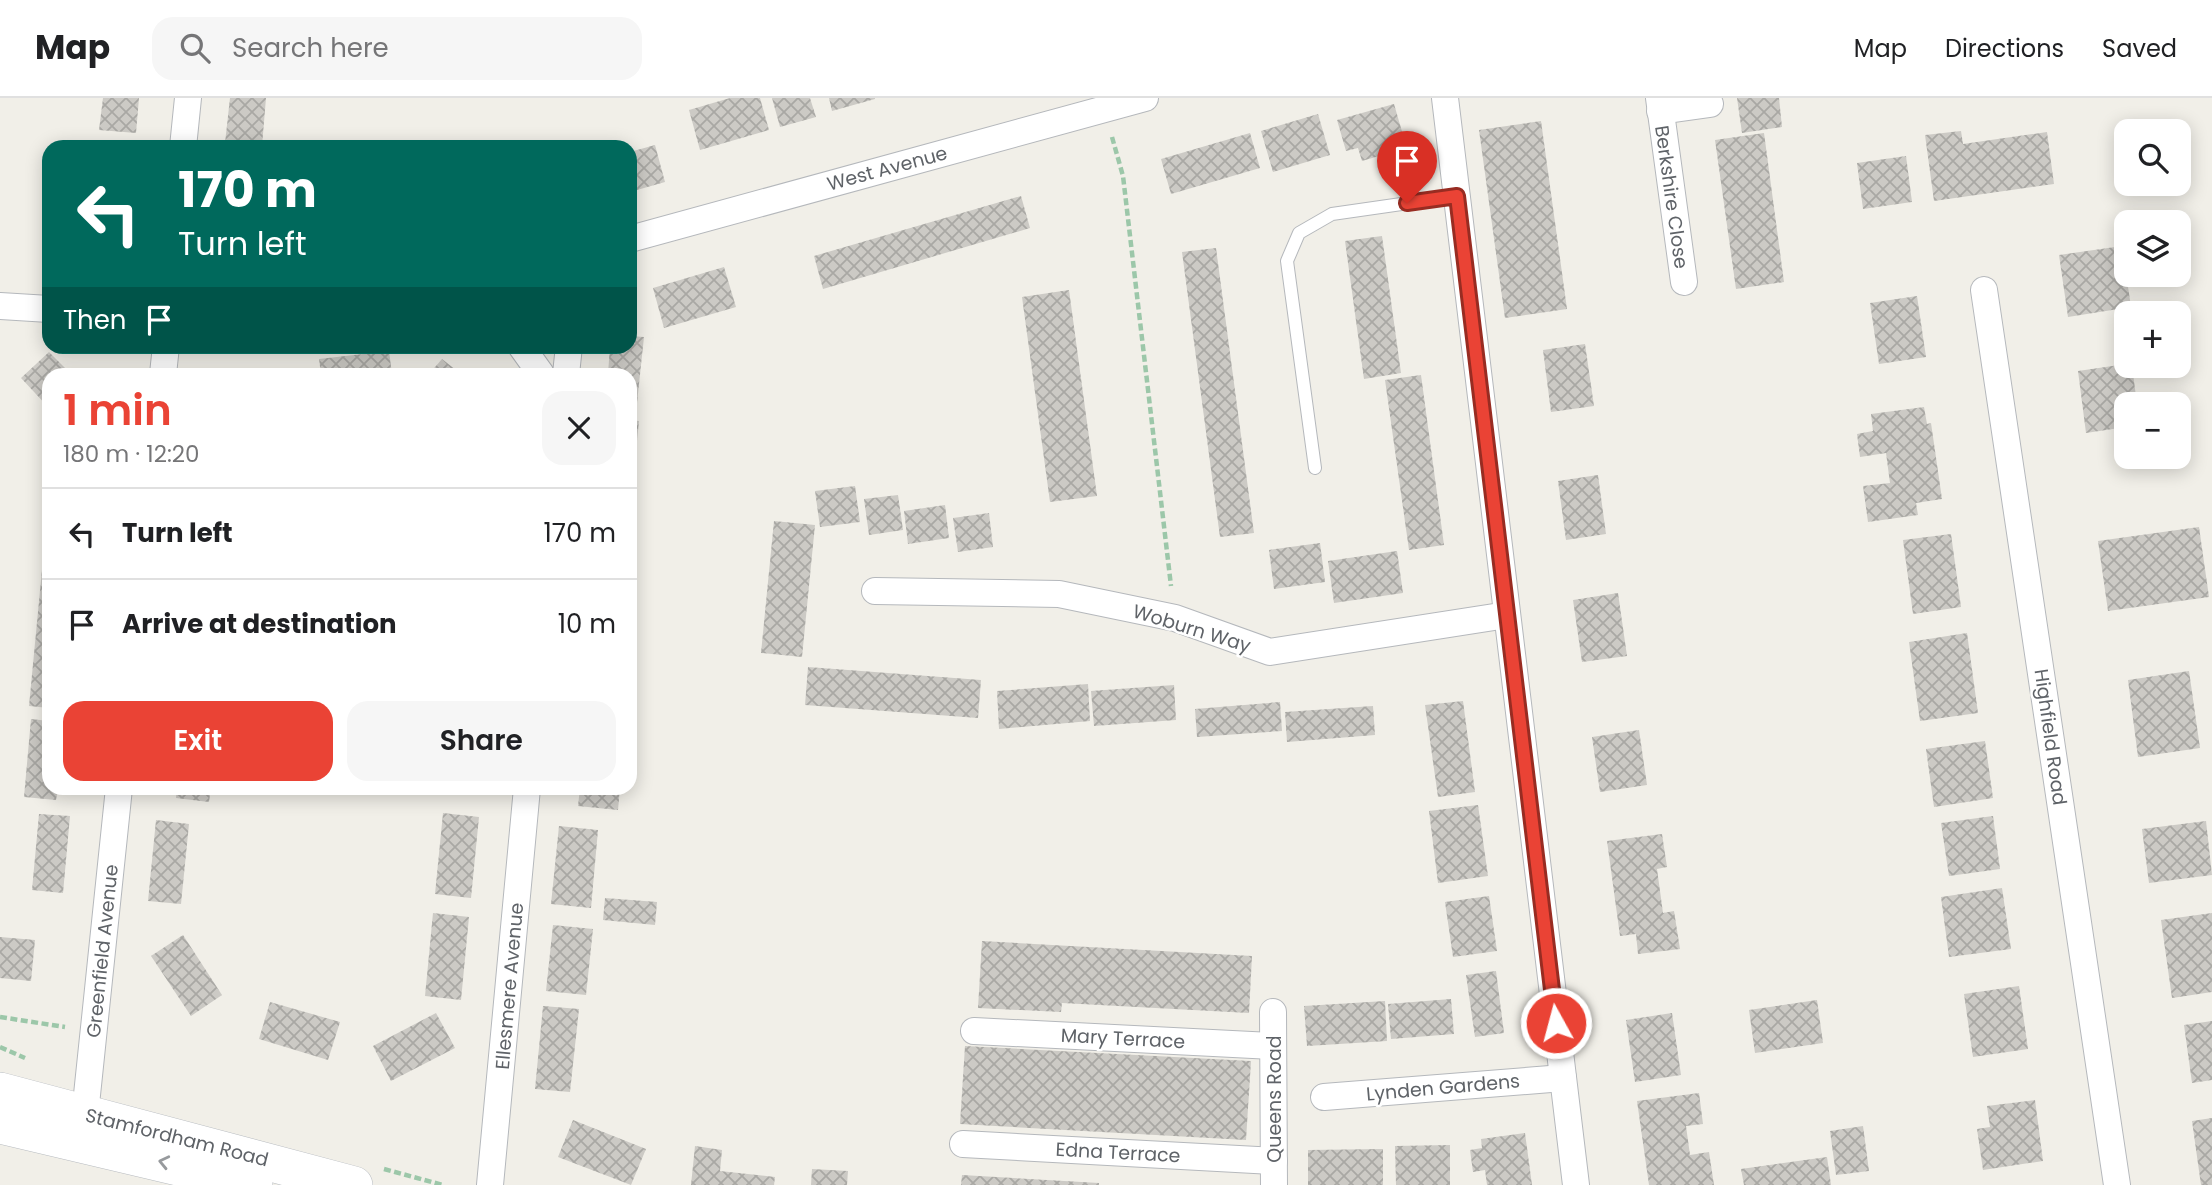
<!DOCTYPE html>
<meta charset="utf-8">
<style>
:root{--surface:#fff;--page:#f6f6f6;--text:#202124;--muted:#757577;--line:#e0e0e0;--accent:#ea4335}
body{margin:0;font-family:Poppins,sans-serif;background:var(--page);color:var(--text);height:100vh;display:flex;flex-direction:column;font-size:26px;white-space:nowrap}
*{box-sizing:border-box;margin:0}
p{font-size:23px;color:var(--muted)}
.icon{flex:none;width:38px;height:38px;fill:none;stroke:currentColor;stroke-width:2;stroke-linecap:round;stroke-linejoin:round}
.map{position:relative;flex:1;overflow:hidden}
.panel{position:absolute;left:42px;top:270px;width:595px;height:427px;display:flex;flex-direction:column;background:var(--surface);border-radius:21px;box-shadow:0 4px 18px #0003}
.panel>*{flex:none}
.guide{position:absolute;left:42px;top:42px;width:595px;height:214px;border-radius:21px;box-shadow:0 4px 18px #0003;background:#00695c;color:#fff;overflow:hidden}
.fabs{position:absolute;left:2114px;top:21px;display:grid;gap:14px}
.fabs a{display:grid;place-items:center;width:77px;height:77px;border-radius:14px;background:var(--surface);box-shadow:0 4px 18px #0003;font-size:35px}
.pin{position:absolute;display:grid;place-items:center;width:60px;height:60px;color:#fff;margin:-72px -30px;border-radius:50% 50% 50% 0;rotate:-45deg;box-shadow:0 0 7px #0007}
.pin .icon{rotate:45deg}
.me{position:absolute;width:77px;margin:-38px;rotate:353deg;stroke-linejoin:round;filter:drop-shadow(0 0 5px #0008)}
.turn{display:flex;align-items:center;gap:24px;height:147px;padding:0 21px;font-size:32px}
.turn .icon{width:91px;height:91px;stroke-width:2.5}
.turn b{display:block;font-size:49px;line-height:60px}
.then{display:flex;align-items:center;height:66px;padding:0 21px;background:#0003;gap:14px;font-size:26px}
.round{display:grid;place-items:center;flex:none;width:74px;height:74px;border-radius:21px;background:var(--page)}
.overview{display:flex;align-items:center;justify-content:space-between;height:119px;padding:0 21px}
h1{font-size:42px;font-weight:600;line-height:52px;color:var(--accent)}
.action{display:flex;gap:14px;margin-top:auto;padding:14px 21px}
.action a{flex:1;height:80px;border-radius:21px;background:var(--accent);color:#fff;font-size:28px;font-weight:600;line-height:80px;text-align:center}
.action a+a{background:var(--page);color:var(--text)}
ul{padding:0;list-style:none}
li{display:flex;align-items:center;gap:21px;height:91px;padding:0 21px;border-top:2px solid var(--line)}
li div{flex:1}
li b{display:block;font-size:26px}
li em{font-style:normal}
header{display:flex;align-items:center;gap:42px;box-sizing:border-box;height:98px;padding:0 35px;background:var(--surface);border-bottom:2px solid var(--line)}
header strong{font-size:33px}
nav{display:flex;gap:38px;margin-inline-start:auto;font-size:24px}
.search{width:490px;height:63px;background:var(--page);display:flex;align-items:center;gap:18px;box-sizing:border-box;padding:0 24px;border-radius:21px;color:var(--muted);font-size:26px}
.map>svg:first-child{display:block}
</style>
<header>
<strong>Map</strong>
<div class="search"><svg class="icon" aria-label="search" viewBox="0 0 24 24"><circle cx="10" cy="10" r="6"/><path d="M15 15l6 6"/></svg>Search here</div>
<nav><a>Map</a><a>Directions</a><a>Saved</a></nav>
</header>
<div class="map">
<svg width="2212" height="1087" viewBox="0 0 2212 1087">
<defs>
<pattern id="building-cross-hatch" width="8" height="8" patternUnits="userSpaceOnUse" patternTransform="scale(1.75)"><rect width="8" height="8" fill="#cccac5"/><path d="M0 0l8 8M0 8l8-8" fill="none" stroke="#a9a8a4"/></pattern>
</defs>
<rect width="100%" height="100%" fill="#f1efe8"/>
<g fill="url(#building-cross-hatch)">
<path d="M103,0H139L136,35L99,32Z"/>
<path d="M230,0H266L262,48L225,45Z"/>
<path d="M730,0H760L769,32L700,52L689,12Z"/>
<path d="M772,0H810L816,19L780,29Z"/>
<path d="M829,0H875V1L832,13Z"/>
<path d="M1737,0H1779L1782,29L1742,35Z"/>
<path d="M1394,6L1403,37L1410,36L1419,68L1395,76L1389,55L1362,63L1358,50L1346,53L1337,22Z"/>
<path d="M1318,16L1330,57L1273,74L1261,33Z"/>
<path d="M1541,23L1567,211L1505,220L1479,32Z"/>
<path d="M1961,33L1963,46L2047,34L2054,86L1934,103L1925,37Z"/>
<path d="M1250,35L1260,70L1171,96L1161,61Z"/>
<path d="M1764,35L1784,184L1736,191L1715,42Z"/>
<path d="M655,47L665,84L630,94V54Z"/>
<path d="M1906,58L1912,104L1863,111L1857,65Z"/>
<path d="M1021,98L1030,130L823,191L814,158Z"/>
<path d="M1382,138L1401,275L1364,281L1345,143Z"/>
<path d="M2122,148L2131,209L2068,219L2059,157Z"/>
<path d="M1216,150L1254,435L1220,439L1182,154Z"/>
<path d="M724,169L736,209L664,230L653,190Z"/>
<path d="M1069,192L1097,398L1050,404L1022,199Z"/>
<path d="M1917,198L1926,259L1879,266L1870,205Z"/>
<path d="M630,238L644,239L637,305H630V276H608L610,248H630Z"/>
<path d="M1585,246L1594,308L1551,314L1543,252Z"/>
<path d="M389,253L392,276H321L319,261Z"/>
<path d="M49,254L71,276H49V310L21,280Z"/>
<path d="M442,261L461,276H429Z"/>
<path d="M2126,266L2132,268L2137,306H2126V329L2086,335L2078,273Z"/>
<path d="M1421,277L1444,447L1409,452L1385,282Z"/>
<path d="M1924,309L1927,326L1931,325L1942,401L1916,405L1918,417L1868,424L1863,388L1890,385L1886,355L1860,359L1857,336L1873,333L1871,316Z"/>
<path d="M630,322L639,323L633,381H630Z"/>
<path d="M1598,377L1606,436L1566,442L1558,383Z"/>
<path d="M855,388L860,424L820,429L815,393Z"/>
<path d="M630,395H635L632,430H630Z"/>
<path d="M898,397L903,432L869,437L864,401Z"/>
<path d="M945,407L949,440L908,446L904,413Z"/>
<path d="M989,415L993,449L958,454L953,420Z"/>
<path d="M774,423L815,427L802,559L761,555Z"/>
<path d="M2199,429L2209,499L2108,513L2098,443Z"/>
<path d="M1951,436L1961,509L1913,516L1903,442Z"/>
<path d="M1320,445L1325,484L1274,491L1269,452Z"/>
<path d="M1397,453L1403,495L1334,505L1328,463Z"/>
<path d="M42,472L49,473V610L29,608Z"/>
<path d="M1618,495L1627,558L1582,564L1573,502Z"/>
<path d="M1967,535L1978,615L1920,623L1909,544Z"/>
<path d="M808,569L981,582L978,620L805,607Z"/>
<path d="M2189,573L2200,650L2138,659L2128,582Z"/>
<path d="M1088,586L1090,623L999,631L997,593Z"/>
<path d="M1174,587L1176,622L1094,628L1091,593Z"/>
<path d="M1463,603L1475,694L1438,699L1425,607Z"/>
<path d="M1280,604L1282,633L1197,639L1195,611Z"/>
<path d="M1373,608L1375,637L1287,644L1285,614Z"/>
<path d="M31,621L49,623V690H58L56,702L24,699Z"/>
<path d="M1639,632L1647,687L1600,694L1592,639Z"/>
<path d="M1985,643L1993,700L1934,709L1926,651Z"/>
<path d="M177,690H211L209,704L176,700Z"/>
<path d="M430,690H463L462,697L430,694Z"/>
<path d="M580,690H620L618,712L578,708Z"/>
<path d="M1478,707L1488,778L1438,785L1429,713Z"/>
<path d="M443,715L479,719L471,800L435,796Z"/>
<path d="M39,716L70,718L63,795L32,792Z"/>
<path d="M1993,718L2000,771L1949,778L1941,725Z"/>
<path d="M156,722L189,726L181,806L148,803Z"/>
<path d="M2206,723L2212,777L2149,785L2142,731Z"/>
<path d="M559,728L598,732L591,810L551,806Z"/>
<path d="M1662,736L1667,769L1657,771L1663,815L1674,813L1680,851L1638,856L1636,836L1620,838L1607,743Z"/>
<path d="M2002,790L2011,851L1949,859L1941,799Z"/>
<path d="M1489,798L1497,853L1453,859L1445,804Z"/>
<path d="M605,800L657,804L655,827L603,822Z"/>
<path d="M433,815L469,819L461,902L425,898Z"/>
<path d="M2212,815V894L2172,900L2161,822Z"/>
<path d="M553,827L593,831L586,897L546,893Z"/>
<path d="M183,837L222,897L191,918L151,858Z"/>
<path d="M0,839L35,842L31,883L0,880Z"/>
<path d="M982,843L1252,858L1249,915L1062,905L1061,914L978,910Z"/>
<path d="M1496,873L1504,935L1475,939L1466,877Z"/>
<path d="M2019,888L2028,951L1973,959L1964,896Z"/>
<path d="M1451,901L1454,936L1391,941L1388,906Z"/>
<path d="M1817,902L1823,945L1755,955L1749,912Z"/>
<path d="M1385,903L1387,943L1307,948L1304,908Z"/>
<path d="M270,904L340,924L328,962L259,941Z"/>
<path d="M543,908L579,911L570,994L535,991Z"/>
<path d="M436,915L455,950L391,983L373,948Z"/>
<path d="M1672,915L1681,977L1635,984L1626,922Z"/>
<path d="M2212,923V982L2192,985L2184,927Z"/>
<path d="M965,948L1251,963L1246,1042L960,1026Z"/>
<path d="M1699,995L1703,1026L1686,1028L1690,1057L1709,1054L1714,1087H1649L1637,1003Z"/>
<path d="M2035,1002L2043,1063L1983,1072L1977,1031L1990,1029L1987,1008Z"/>
<path d="M2212,1020V1087H2201L2192,1023Z"/>
<path d="M573,1022L646,1051L631,1087L558,1059Z"/>
<path d="M1863,1028L1869,1073L1836,1077L1830,1033Z"/>
<path d="M1525,1035L1532,1087H1487L1485,1072L1473,1074L1470,1052L1482,1050L1481,1041Z"/>
<path d="M1450,1047V1087H1396L1395,1048Z"/>
<path d="M695,1048L722,1052L720,1073L775,1079L774,1087H691Z"/>
<path d="M1383,1051V1087H1308V1052Z"/>
<path d="M1827,1059L1831,1087H1744L1741,1071Z"/>
<path d="M812,1071L848,1073L847,1087H811Z"/>
<path d="M962,1077L1099,1085V1087H961Z"/>
</g>
<g fill="none" stroke-linecap="round" stroke-linejoin="round">
<g stroke="#b5b8bc" stroke-width="14">
<path id="lane" d="M1315,370L1287,163L1299,135L1332,116L1457,98"/>
</g>
<g stroke="#b5b8bc" stroke-width="28">
<g id="street">
<path d="M1445,0L1576,1087"/>
<path d="M1659,0L1684,184"/>
<path d="M1660,13L1710,6"/>
<path d="M183,49L188,0"/>
<path d="M630,141L1145,0"/>
<path d="M1984,192L2117,1087"/>
<path d="M0,208L49,211"/>
<path d="M521,248L541,276"/>
<path d="M163,276L166,248"/>
<path d="M566,276L569,248"/>
<path d="M875,493L1059,496L1175,520L1270,554L1507,517"/>
<path d="M1273,914L1274,1087"/>
<path d="M974,933L1273,948"/>
<path d="M1324,999L1563,980"/>
<path d="M85,1016L119,690"/>
<path d="M963,1046L1274,1063"/>
<path d="M490,1087L527,690"/>
</g>
</g>
<g stroke="#b6babf" stroke-width="38">
<g id="secondary">
<path d="M0,993L354,1087"/>
<path d="M0,1027L254,1087"/>
</g>
</g>
<g stroke="#9cc7a9" stroke-width="4.5" stroke-dasharray="7 3.5" stroke-linecap="butt">
<path d="M1112,39L1123,78L1171,488"/>
<path d="M0,919L65,929"/>
<path d="M0,949L25,960"/>
<path d="M384,1071L443,1087"/>
</g>
<use href="#lane" stroke="#fff" stroke-width="12"/>
<use href="#street" stroke="#fff" stroke-width="26"/>
<use href="#secondary" stroke="#fff" stroke-width="37"/>
</g>
<defs><path id="oneway-chevron" d="M-2-3.5L2.5 0L-2 3.5" fill="none" stroke-width="1.6" stroke-linecap="round" stroke-linejoin="round" transform="scale(1.75)"/></defs>
<use stroke="#979a9d" href="#oneway-chevron" transform="translate(164 1064) rotate(-167)"/>
<g fill="none" stroke-linecap="round" stroke-linejoin="round">
<g stroke="#982c22" stroke-width="18">
<path id="route" d="M1407,105L1457,98L1556,925"/>
</g>
<use href="#route" stroke="#ea4335" stroke-width="12"/>
</g>
<g text-anchor="middle" stroke-width="5" stroke-linejoin="round" paint-order="stroke">
<g font-size="19" fill="#5f6368" stroke="#fff">
<text transform="translate(887 70) rotate(-15)" y="7">West Avenue</text>
<text transform="translate(1672 99) rotate(82)" y="7">Berkshire Close</text>
<text transform="translate(1192 530) rotate(17)" y="7">Woburn Way</text>
<text transform="translate(2051 639) rotate(82)" y="7">Highfield Road</text>
<text transform="translate(102 853) rotate(-84)" y="7">Greenfield Avenue</text>
<text transform="translate(509 888) rotate(-85)" y="7">Ellesmere Avenue</text>
<text transform="translate(1123 940) rotate(3)" y="7">Mary Terrace</text>
<text transform="translate(1443 989) rotate(-5)" y="7">Lynden Gardens</text>
<text transform="translate(1274 1001) rotate(-90)" y="7">Queens Road</text>
<text transform="translate(177 1039) rotate(14)" y="7">Stamfordham Road</text>
<text transform="translate(1118 1054) rotate(3)" y="7">Edna Terrace</text>
</g>
</g>
</svg>
<div class="fabs">
<a><svg class="icon" aria-label="search" viewBox="0 0 24 24"><circle cx="10" cy="10" r="6"/><path d="M15 15l6 6"/></svg></a>
<a><svg class="icon" aria-label="layers" viewBox="0 0 24 24"><path d="M12 4l9 5-9 5-9-5zM3 14l9 5 9-5"/></svg></a>
<a>+</a>
<a>−</a>
</div>
<div class="pin" style="left:1407px;top:105px;background:#d93025"><svg class="icon" aria-label="arrive" viewBox="0 0 24 24"><path d="M6 21V4h12l-3 4 3 4H6"/></svg></div>
<svg class="me" style="left:1556px;top:925px" viewBox="-20 -20 40 40"><circle r="17" fill="#ea4335" stroke="#fff" stroke-width="3"/><path d="M0-11L8 9 0 5-8 9z" fill="#fff"/></svg>
<div class="guide">
<div class="turn"><svg class="icon" aria-label="left" viewBox="0 0 24 24"><path d="M17 20v-9H6M10 6l-5 5 5 5"/></svg><div><b>170 m</b>Turn left</div></div>
<div class="then">Then<svg class="icon" aria-label="arrive" viewBox="0 0 24 24"><path d="M6 21V4h12l-3 4 3 4H6"/></svg></div>
</div>
<section class="panel">
<div class="overview"><div><h1>1 min</h1><p>180 m · 12:20</p></div><a class="round"><svg class="icon" aria-label="close" viewBox="0 0 24 24"><path d="M6 6l12 12M18 6L6 18"/></svg></a></div>
<ul>
<li><svg class="icon" aria-label="left" viewBox="0 0 24 24"><path d="M17 20v-9H6M10 6l-5 5 5 5"/></svg><div><b>Turn left</b></div><em>170 m</em></li>
<li><svg class="icon" aria-label="arrive" viewBox="0 0 24 24"><path d="M6 21V4h12l-3 4 3 4H6"/></svg><div><b>Arrive at destination</b></div><em>10 m</em></li>
</ul>
<div class="action"><a>Exit</a><a>Share</a></div>
</section>
</div>
